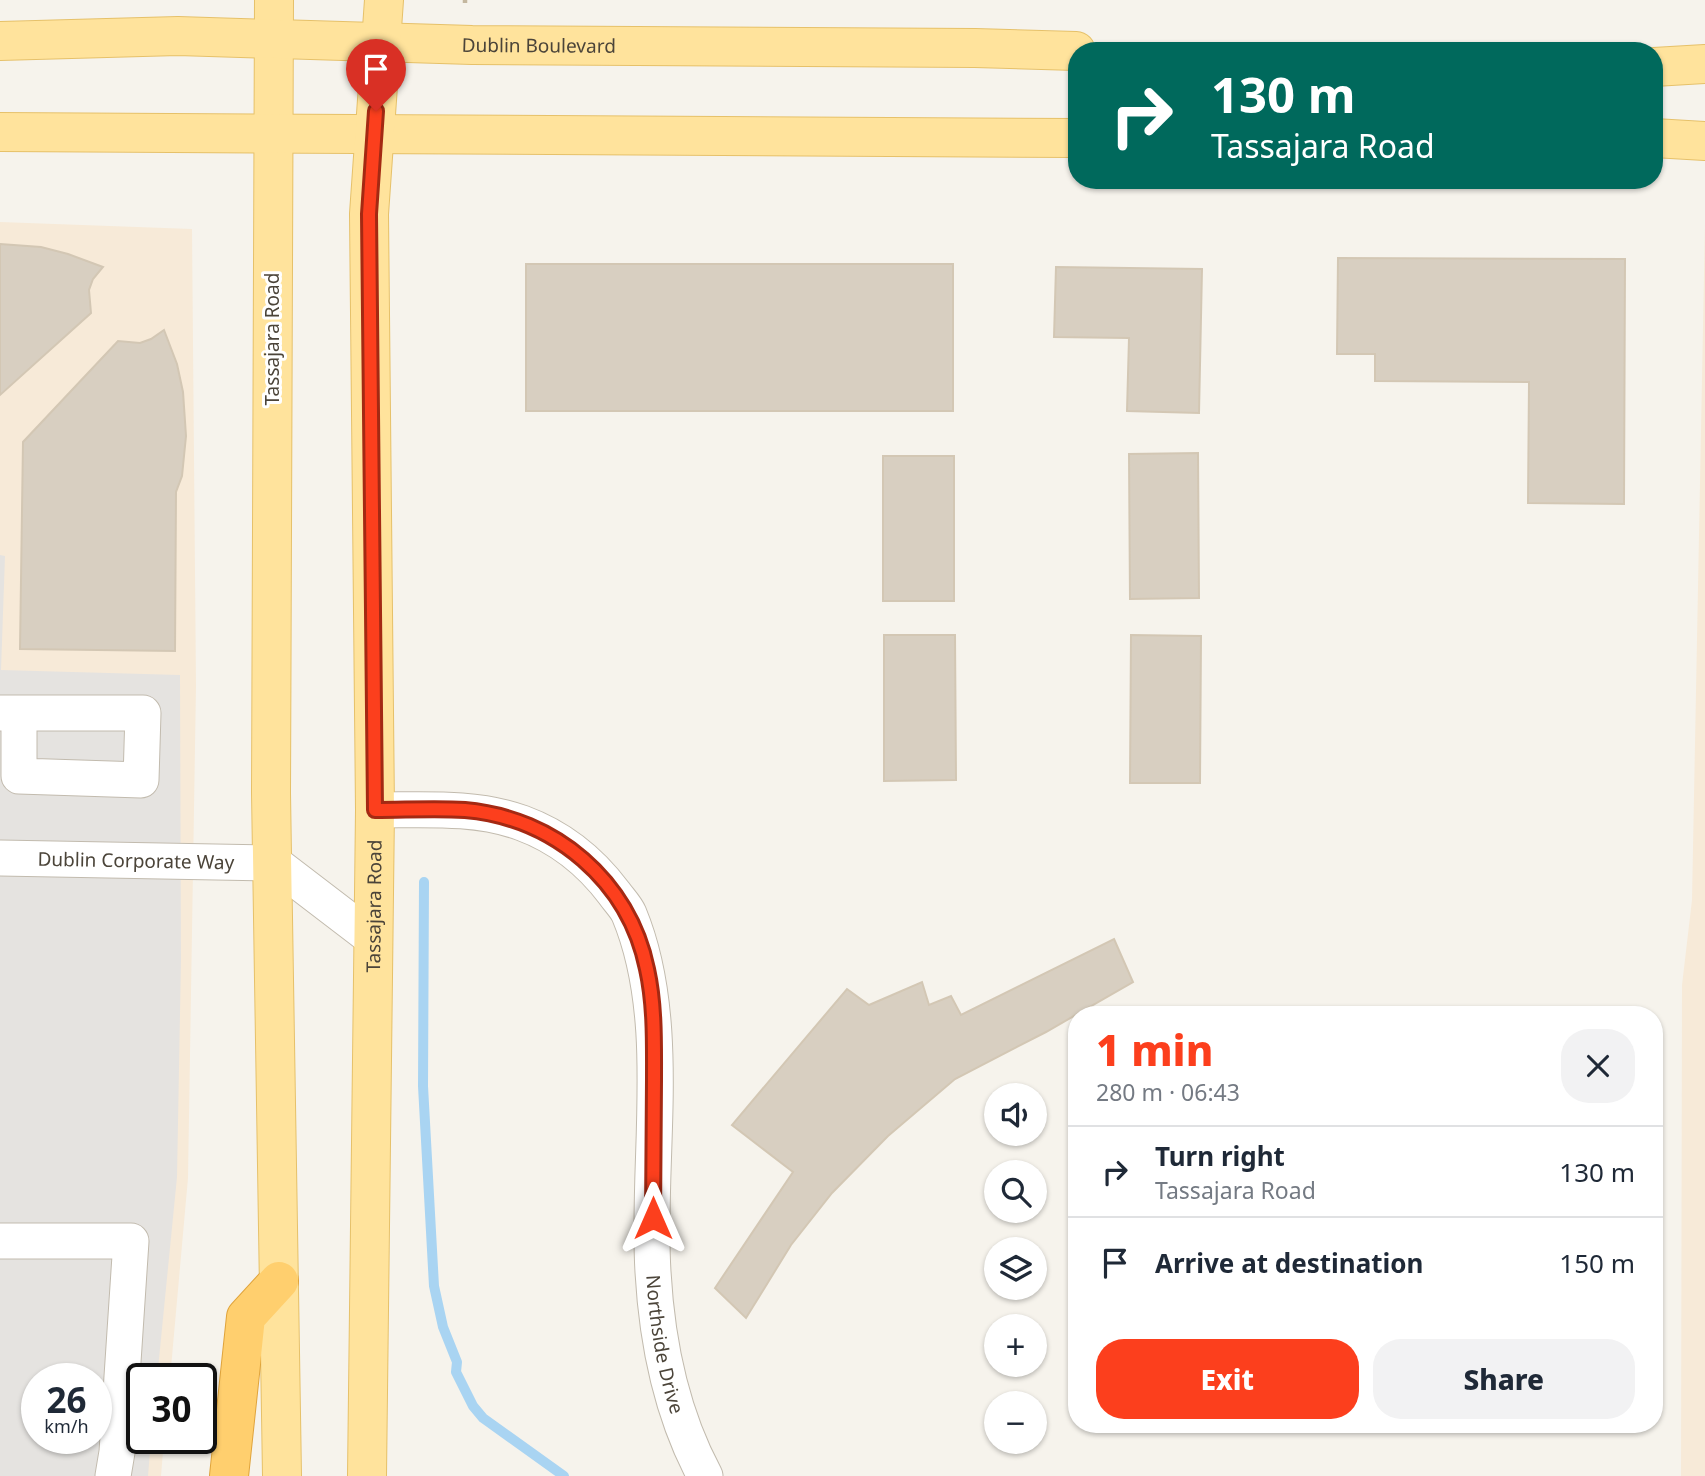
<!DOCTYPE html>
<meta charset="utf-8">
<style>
:root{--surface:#fff;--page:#f2f2f3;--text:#1f2937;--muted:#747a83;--line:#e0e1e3;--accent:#fc3f1d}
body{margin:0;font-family:"Noto Sans",sans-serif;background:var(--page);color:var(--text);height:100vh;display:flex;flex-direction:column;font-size:26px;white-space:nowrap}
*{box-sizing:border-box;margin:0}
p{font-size:23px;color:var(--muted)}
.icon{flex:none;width:38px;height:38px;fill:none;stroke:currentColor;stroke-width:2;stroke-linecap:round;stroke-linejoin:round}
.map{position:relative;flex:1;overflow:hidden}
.panel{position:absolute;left:1068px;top:1006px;width:595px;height:427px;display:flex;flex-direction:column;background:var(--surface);border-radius:28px;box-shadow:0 2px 5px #0004}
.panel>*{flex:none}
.guide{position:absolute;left:1068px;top:42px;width:595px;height:147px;border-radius:28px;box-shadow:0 2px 5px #0004;background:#00695c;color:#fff;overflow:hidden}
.buttons{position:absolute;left:984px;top:1083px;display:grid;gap:14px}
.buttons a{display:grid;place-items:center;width:63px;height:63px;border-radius:50%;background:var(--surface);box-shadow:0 2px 5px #0004;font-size:35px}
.speed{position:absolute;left:21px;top:1363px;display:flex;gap:14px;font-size:35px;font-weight:700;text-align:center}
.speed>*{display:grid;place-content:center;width:91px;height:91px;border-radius:50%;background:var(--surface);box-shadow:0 2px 5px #0004;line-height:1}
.speed small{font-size:18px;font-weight:400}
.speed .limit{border:4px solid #111;border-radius:10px;background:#fff;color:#111}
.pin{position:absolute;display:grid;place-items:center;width:60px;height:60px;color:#fff;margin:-72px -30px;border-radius:50% 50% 50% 0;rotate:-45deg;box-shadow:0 0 7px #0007}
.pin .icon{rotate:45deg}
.me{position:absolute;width:77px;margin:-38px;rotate:0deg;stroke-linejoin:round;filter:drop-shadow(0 0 5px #0008)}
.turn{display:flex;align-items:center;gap:24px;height:147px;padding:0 28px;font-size:32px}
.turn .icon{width:91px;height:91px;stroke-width:2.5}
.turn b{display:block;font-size:49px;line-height:60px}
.round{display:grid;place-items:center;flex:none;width:74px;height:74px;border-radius:28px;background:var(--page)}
.headline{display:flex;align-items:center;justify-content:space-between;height:119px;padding:0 28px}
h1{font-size:42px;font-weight:800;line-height:52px;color:var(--accent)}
.button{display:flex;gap:14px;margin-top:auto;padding:14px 28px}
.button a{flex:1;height:80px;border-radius:28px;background:var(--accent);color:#fff;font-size:28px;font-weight:800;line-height:80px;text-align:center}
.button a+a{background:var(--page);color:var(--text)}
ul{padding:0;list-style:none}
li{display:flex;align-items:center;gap:21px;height:91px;padding:0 28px;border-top:2px solid var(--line)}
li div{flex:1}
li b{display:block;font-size:26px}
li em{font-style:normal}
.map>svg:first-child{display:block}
</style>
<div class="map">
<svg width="1705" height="1476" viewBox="0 0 1705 1476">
<rect width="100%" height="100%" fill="#f6f3ec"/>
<g fill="#f7ead8" fill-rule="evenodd">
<path d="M0,222L192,229L196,686L188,1178L170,1379H142V1438L164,1439L161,1476H0ZM37,1379H96V1438H37Z"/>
<path d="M1705,223V1476H1681L1682,985L1692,900Z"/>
</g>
<path fill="#e5e3e0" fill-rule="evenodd" d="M0,555L5,556L1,670L180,675L181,960L177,1177L157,1379H142V1438L151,1439L148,1476H0ZM37,1379H96V1438H37Z"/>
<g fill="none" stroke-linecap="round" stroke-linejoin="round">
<path stroke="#a9d4f2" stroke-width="10" d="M424,882L423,1086L434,1286L443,1327L457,1362L456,1372L473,1406L483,1418L564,1476"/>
</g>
<g fill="#d8cfc1" stroke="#d3c7b4" stroke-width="2">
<path d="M0,244L41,247L68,254L103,267L93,279L89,290L91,313L0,395Z"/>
<path d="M1338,258L1625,259L1624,504L1528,503L1529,382L1375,381V354H1337Z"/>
<rect x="526" y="264" width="427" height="147"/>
<path d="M1056,267L1202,269L1199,413L1127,411L1129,338L1054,337Z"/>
<path d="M164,330L177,364L183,392L186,436L182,476L176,492L175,651L20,649L23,442L118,341L140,343L151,339Z"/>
<path d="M1198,453L1199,598L1130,599L1129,454Z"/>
<rect x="883" y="456" width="71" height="145"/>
<path d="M884,635H955L956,780L884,781Z"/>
<path d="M1131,635L1201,636L1200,783H1130Z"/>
<path d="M1114,939L1133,982L1046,1032L955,1079L888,1136L832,1193L791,1245L746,1318L715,1288L793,1172L732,1125L847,989L869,1005L922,982L929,1005L951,996L961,1015Z"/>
</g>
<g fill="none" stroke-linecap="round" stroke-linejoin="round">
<g stroke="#c2bbae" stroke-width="37">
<g id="minor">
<path d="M0,713H143L141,780L19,776V713"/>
<path id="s1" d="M375,810C424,810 476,806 522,823C560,837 590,861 614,893C619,900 626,907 629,914C674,1022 646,1158 653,1272C657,1343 671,1413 705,1476"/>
<path id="s2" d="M0,858L274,863L372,938"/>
<path d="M0,1241H131L117,1452L113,1476"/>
</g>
</g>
<g stroke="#e6c16a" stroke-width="40">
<g id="major">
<path d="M274,0L271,793L282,1476"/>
<path id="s3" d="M0,41L178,36L472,45L975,48L1076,51"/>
<path d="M1654,67L1705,64"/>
<path d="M0,132L1076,138"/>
<path d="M1654,138L1705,141"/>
<path id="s4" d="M367,1476L375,810L369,214L384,0"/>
</g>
</g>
<g stroke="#e0a43c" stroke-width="40">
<path id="highway" d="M229,1476L246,1317L279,1281"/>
</g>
<path stroke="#c4b79f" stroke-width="4.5" stroke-dasharray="3.5 3.5" stroke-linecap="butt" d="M465,3V0"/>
<use href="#minor" stroke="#fff" stroke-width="35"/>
<use href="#major" stroke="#ffe39c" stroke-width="38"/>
<use href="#highway" stroke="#ffcf6e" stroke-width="38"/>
</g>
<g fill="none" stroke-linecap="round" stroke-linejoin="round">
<g stroke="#a42913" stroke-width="18">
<path id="route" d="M376,111L369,214L375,810C405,810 436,808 465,810C555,818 629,881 647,969C655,1005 654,1044 654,1080C654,1126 653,1172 653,1218"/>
</g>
<use href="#route" stroke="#fc3f1d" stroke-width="12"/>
</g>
<g text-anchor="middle" stroke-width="6" stroke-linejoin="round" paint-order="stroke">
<g font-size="19" fill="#4b4439" stroke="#fff">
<text dy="7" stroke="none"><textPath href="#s3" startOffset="539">Dublin Boulevard</textPath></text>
<text transform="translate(272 339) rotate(-90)" y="7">Tassajara Road</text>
<text dy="7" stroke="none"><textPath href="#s2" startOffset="136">Dublin Corporate Way</textPath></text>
<text dy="7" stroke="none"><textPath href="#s4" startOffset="570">Tassajara Road</textPath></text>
<text dy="7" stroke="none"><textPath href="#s1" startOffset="726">Northside Drive</textPath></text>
</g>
</g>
</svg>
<div class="buttons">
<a><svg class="icon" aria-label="sound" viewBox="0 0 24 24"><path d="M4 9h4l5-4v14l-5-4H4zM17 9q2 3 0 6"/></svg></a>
<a><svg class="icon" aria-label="search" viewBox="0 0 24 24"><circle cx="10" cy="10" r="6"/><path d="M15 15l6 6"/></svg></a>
<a><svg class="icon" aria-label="layers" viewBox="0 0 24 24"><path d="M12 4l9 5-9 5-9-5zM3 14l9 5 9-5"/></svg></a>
<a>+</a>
<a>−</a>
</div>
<div class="speed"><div>26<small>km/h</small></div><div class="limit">30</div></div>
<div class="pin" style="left:376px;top:111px;background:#d93025"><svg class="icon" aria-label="arrive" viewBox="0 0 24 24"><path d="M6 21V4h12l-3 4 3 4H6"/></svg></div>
<svg class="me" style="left:653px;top:1218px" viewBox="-20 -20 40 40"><path d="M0-17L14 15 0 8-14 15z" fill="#fc3f1d" stroke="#fff" stroke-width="4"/></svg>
<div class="guide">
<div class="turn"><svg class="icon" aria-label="right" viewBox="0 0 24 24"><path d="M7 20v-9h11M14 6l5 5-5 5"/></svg><div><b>130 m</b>Tassajara Road</div></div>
</div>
<section class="panel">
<div class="headline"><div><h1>1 min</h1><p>280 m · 06:43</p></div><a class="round"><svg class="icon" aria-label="close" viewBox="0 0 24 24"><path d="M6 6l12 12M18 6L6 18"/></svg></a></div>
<ul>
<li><svg class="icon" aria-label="right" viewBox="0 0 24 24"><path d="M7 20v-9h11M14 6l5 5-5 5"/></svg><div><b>Turn right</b><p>Tassajara Road</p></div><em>130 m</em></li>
<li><svg class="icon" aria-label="arrive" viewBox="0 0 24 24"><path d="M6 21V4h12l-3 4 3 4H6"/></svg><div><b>Arrive at destination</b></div><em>150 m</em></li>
</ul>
<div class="button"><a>Exit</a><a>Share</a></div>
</section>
</div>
